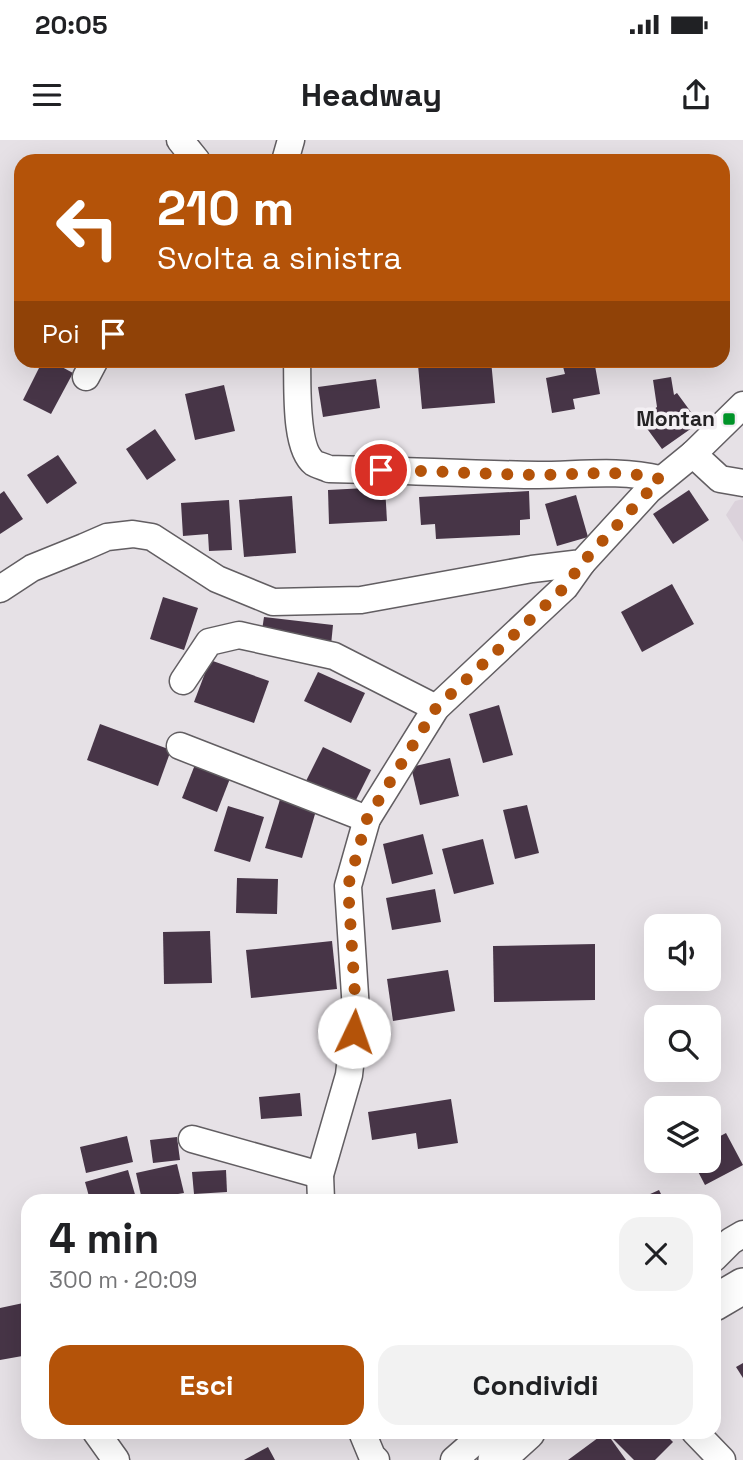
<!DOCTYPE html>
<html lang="it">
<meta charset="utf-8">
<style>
:root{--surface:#fff;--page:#f2f2f2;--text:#202124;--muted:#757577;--accent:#b45309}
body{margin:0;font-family:"Space Grotesk",sans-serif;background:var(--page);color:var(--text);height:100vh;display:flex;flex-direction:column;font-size:26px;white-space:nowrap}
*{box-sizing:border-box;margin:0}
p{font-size:23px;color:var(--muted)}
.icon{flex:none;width:38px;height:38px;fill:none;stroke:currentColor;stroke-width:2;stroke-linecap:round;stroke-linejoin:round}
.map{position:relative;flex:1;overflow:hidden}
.drawer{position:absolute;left:21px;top:1054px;width:700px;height:245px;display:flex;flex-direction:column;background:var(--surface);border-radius:21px;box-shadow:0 7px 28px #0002}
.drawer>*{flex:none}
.guide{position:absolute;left:14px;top:14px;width:716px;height:214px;border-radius:21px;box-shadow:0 7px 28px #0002;background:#b45309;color:#fff;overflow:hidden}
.tools{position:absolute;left:644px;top:774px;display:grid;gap:14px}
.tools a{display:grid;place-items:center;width:77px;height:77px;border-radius:14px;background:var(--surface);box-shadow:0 7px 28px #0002;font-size:35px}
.pin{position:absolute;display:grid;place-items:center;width:60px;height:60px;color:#fff;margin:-30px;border:4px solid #fff;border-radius:50%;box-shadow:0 2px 7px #0007}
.me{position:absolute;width:77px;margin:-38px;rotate:3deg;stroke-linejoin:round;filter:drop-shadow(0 0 5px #0008)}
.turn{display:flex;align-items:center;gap:24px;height:147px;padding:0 28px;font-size:32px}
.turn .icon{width:91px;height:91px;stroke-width:2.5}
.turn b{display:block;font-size:49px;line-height:60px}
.then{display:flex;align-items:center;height:66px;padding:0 28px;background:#0003;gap:14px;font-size:26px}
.round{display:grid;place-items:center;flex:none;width:74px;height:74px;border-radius:21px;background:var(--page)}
.overview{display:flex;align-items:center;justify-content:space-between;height:119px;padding:0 28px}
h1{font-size:42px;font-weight:800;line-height:52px}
.button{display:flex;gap:14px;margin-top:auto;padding:14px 28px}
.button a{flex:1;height:80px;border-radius:21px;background:var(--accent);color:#fff;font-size:28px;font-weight:800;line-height:80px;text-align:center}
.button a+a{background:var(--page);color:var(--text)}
.status{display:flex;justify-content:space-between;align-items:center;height:49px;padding:0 35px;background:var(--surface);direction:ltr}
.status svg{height:19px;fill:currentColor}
header{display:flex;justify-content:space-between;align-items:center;height:91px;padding:0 28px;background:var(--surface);font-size:32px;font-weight:800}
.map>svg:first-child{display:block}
</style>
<div class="status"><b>20:05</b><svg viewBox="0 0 49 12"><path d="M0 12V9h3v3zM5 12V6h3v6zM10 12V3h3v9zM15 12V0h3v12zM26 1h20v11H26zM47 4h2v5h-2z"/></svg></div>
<header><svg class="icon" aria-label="menu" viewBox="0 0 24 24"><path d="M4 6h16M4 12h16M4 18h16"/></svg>Headway<svg class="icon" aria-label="share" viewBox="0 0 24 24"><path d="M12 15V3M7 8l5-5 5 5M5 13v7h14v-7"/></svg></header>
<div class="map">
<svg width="743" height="1320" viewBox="0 0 743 1320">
<rect width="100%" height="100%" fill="#e6e1e6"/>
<path fill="#dbd2db" d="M743,359V402L726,375L735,361Z"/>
<g fill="#473547">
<path d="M43,220H49L73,233L51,274L23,260Z"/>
<path d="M347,220H368V221L348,227Z"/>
<path d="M469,220H491L495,263L422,269L418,225Z"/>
<path d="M578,220H594L600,254L573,259L575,269L552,273L546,238L565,234L562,223Z"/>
<path d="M671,237L674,255L677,253L699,283L662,309L640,279L657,267L653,240Z"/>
<path d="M376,239L380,268L323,277L318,247Z"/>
<path d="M224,245L235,291L195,300L185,254Z"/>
<path d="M155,289L176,320L147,340L126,309Z"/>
<path d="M58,315L77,343L47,364L27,335Z"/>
<path d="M385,347L387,381L329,384L328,350Z"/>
<path d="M689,350L709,380L673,404L653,374Z"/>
<path d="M4,351L23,379L0,394V354Z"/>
<path d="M529,351L530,379L520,380V395L436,399L435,384L421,385L419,357Z"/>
<path d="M576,355L588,397L557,406L545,364Z"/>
<path d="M292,356L296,413L244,417L239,360Z"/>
<path d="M229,360L232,410L209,411L208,394L183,396L181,363Z"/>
<path d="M672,444L694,484L642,512L621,472Z"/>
<path d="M163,457L198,468L184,510L150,499Z"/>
<path d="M264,477L333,485L331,505L261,497Z"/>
<path d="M210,520L269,541L254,583L194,562Z"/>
<path d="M318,532L365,553L351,583L304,561Z"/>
<path d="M499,565L513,615L483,623L469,574Z"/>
<path d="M100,584L171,610L158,646L87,620Z"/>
<path d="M323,607L371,630L353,666L305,643Z"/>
<path d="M450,618L459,656L420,665L411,627Z"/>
<path d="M196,622L231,636L217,672L182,658Z"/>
<path d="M282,653L318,664L302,718L265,708Z"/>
<path d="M527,665L539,713L515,719L503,670Z"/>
<path d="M228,666L264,677L250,722L214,711Z"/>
<path d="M423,694L433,734L392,744L383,704Z"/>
<path d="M483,699L494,744L454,754L442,709Z"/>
<path d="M237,738L278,739L277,774L236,773Z"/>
<path d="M435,749L441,782L392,790L386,758Z"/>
<path d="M210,791L212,843L164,844L163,792Z"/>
<path d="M332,801L337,849L251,858L246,810Z"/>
<path d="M595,804V860L494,862L493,806Z"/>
<path d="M448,830L455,871L393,881L387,839Z"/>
<path d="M300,953L302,976L261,979L259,957Z"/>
<path d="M451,959L458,1003L418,1009L416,993L372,1000L368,972Z"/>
<path d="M726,993L743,1025L705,1045L692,1020H709V1002Z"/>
<path d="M127,996L133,1022L86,1033L80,1007Z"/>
<path d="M177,997L180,1020L153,1023L150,1000Z"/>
<path d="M177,1024L184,1053L142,1060L136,1033Z"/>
<path d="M128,1030L136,1058L127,1060H90L85,1042Z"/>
<path d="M226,1030L227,1052L194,1054L192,1032Z"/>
<path d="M659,1050L664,1060H637Z"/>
<path d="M28,1162V1215L0,1220V1168Z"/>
<path d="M743,1223V1238L736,1227Z"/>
<path d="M606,1292L626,1320H568Z"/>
<path d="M615,1292H663L673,1302L655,1320H634L610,1296Z"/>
<path d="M268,1307L275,1320H244Z"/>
</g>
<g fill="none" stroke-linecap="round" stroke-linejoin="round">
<g stroke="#625e62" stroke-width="29">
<g id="minor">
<path d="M180,0L197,21"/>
<path d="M285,21L291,0"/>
<path d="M297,220C298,244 294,308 314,323C317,325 325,327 329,329C399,330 468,334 538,335C578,335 620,329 660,339"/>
<path d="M86,237L95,220"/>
<path d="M693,314L720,339L743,343"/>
<path d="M0,449L32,428L84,407L107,397L133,394L152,397L217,439L273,462L361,460L532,429L582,423L649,350L693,314L743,265"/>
<path d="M183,541L209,502L239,495L334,516L436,568"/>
<path d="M180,606L367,679"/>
<path d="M192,999L320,1035"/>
<path d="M321,1060L320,1035L349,935L356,871L348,746L367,679L436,568L565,447L582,423"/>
<path d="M714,1118L731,1101L743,1094"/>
<path d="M96,1292L116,1320"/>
<path d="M362,1292L372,1316L376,1320"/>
<path d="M695,1292L722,1320"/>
<path d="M454,1320L486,1292"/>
</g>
</g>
<g stroke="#625e62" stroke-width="38">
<g id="major">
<path d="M714,1163L743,1146"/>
<path d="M496,1320L527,1292"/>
</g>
</g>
<use href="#minor" stroke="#fff" stroke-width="26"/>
<use href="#major" stroke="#fff" stroke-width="35"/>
</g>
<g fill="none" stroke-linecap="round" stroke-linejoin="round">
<path stroke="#b45309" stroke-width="12" stroke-dasharray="0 21.6" d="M354,892L356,871L348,746L367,679L436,568L565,447L582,423L660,339C620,329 578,335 537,335C485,334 433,331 381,330"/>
</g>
<rect fill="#009328" stroke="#f3eff3" stroke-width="2.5" x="722" y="272" width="14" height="14" rx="3.5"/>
<g text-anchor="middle" stroke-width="7" stroke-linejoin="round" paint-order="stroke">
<g font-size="21" font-weight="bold" fill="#252325" stroke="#f3eff3" text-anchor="end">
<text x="715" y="286">Montan</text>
</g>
</g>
</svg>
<div class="tools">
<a><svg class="icon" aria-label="sound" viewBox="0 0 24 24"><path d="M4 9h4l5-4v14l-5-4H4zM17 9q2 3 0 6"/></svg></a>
<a><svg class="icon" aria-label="search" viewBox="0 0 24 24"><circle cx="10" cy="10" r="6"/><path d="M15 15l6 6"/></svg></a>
<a><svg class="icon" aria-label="layers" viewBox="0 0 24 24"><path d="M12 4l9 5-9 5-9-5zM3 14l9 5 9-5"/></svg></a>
</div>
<div class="pin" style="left:381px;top:330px;background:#d93025"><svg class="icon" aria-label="arrive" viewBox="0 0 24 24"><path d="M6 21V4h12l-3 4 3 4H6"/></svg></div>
<svg class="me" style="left:354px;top:892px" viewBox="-20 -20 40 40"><circle r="19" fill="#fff"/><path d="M0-13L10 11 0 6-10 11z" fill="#b45309"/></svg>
<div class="guide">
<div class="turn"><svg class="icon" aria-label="left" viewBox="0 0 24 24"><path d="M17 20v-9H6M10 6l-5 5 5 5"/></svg><div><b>210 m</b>Svolta a sinistra</div></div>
<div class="then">Poi<svg class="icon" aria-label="arrive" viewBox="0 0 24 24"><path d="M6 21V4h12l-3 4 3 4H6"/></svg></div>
</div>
<section class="drawer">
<div class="overview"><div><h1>4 min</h1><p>300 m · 20:09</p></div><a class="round"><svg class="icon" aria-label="close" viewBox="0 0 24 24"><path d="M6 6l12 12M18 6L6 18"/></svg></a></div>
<div class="button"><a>Esci</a><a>Condividi</a></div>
</section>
</div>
